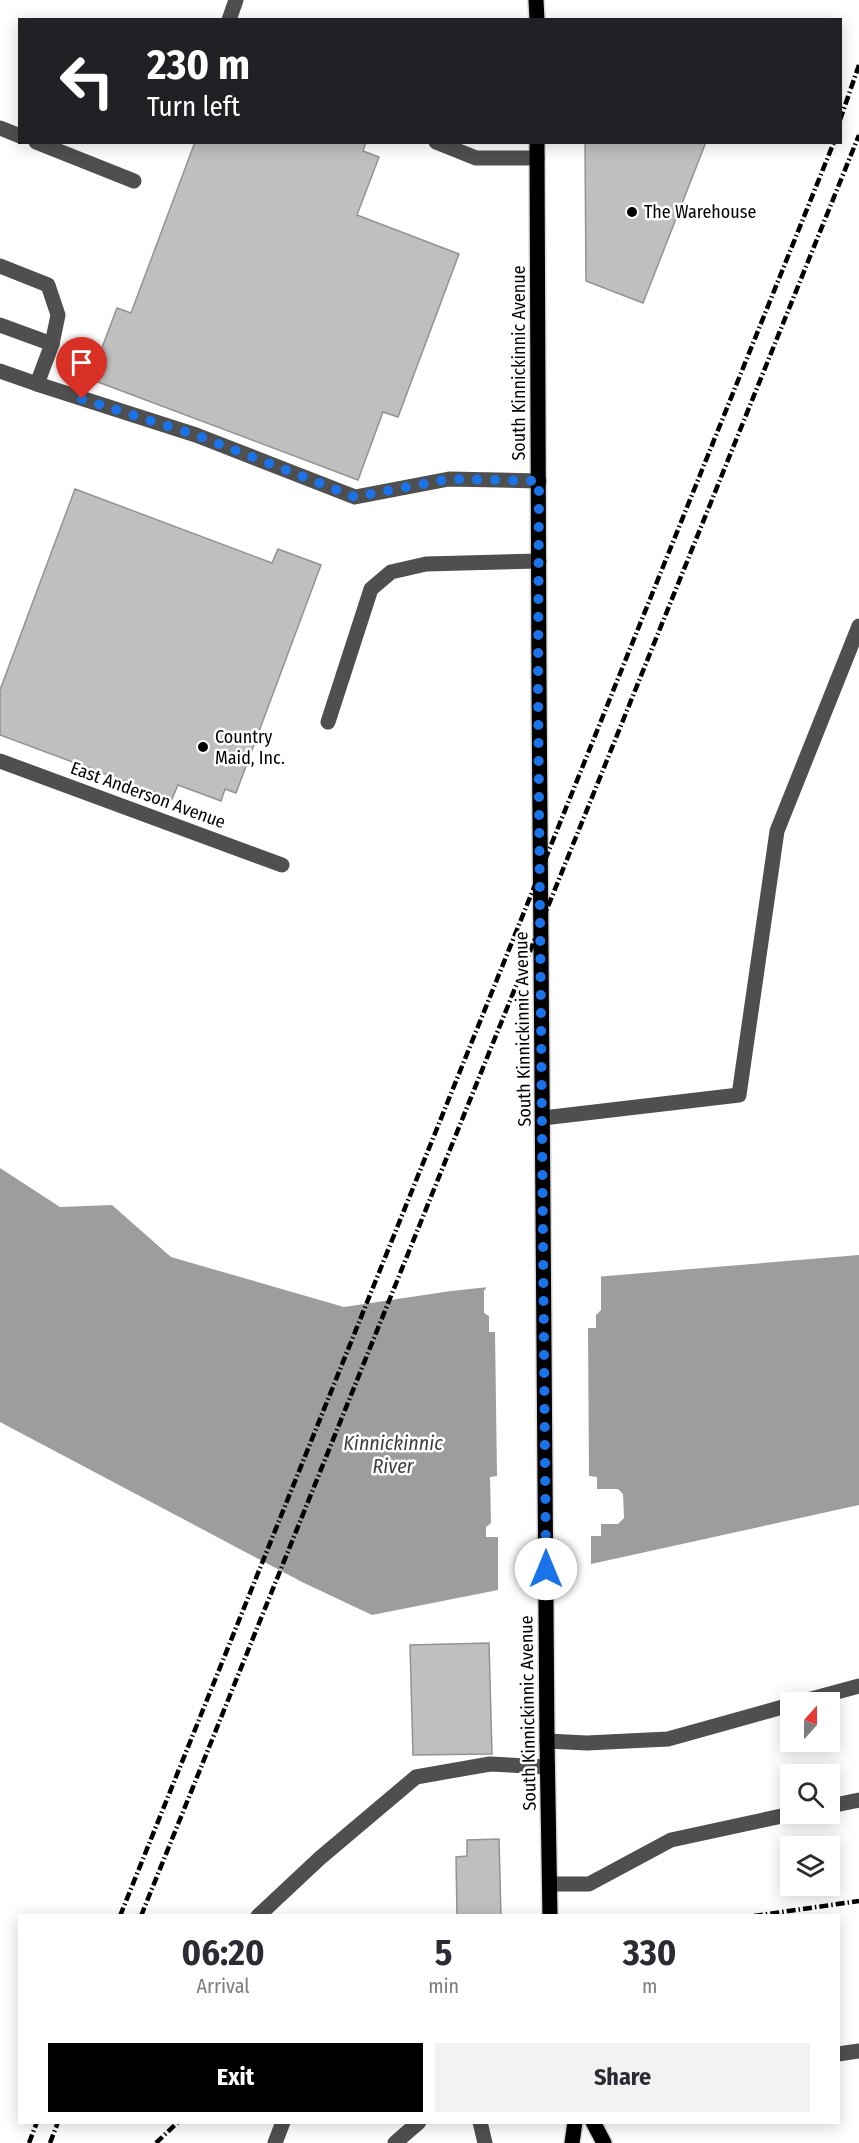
<!DOCTYPE html>
<style>
:root{--surface:#fff;--page:#f2f2f3;--text:#2b2b33;--muted:#7c7c81;--accent:#000}
body{margin:0;font-family:"Fira Sans Condensed",sans-serif;background:var(--page);color:var(--text);height:100vh;display:flex;flex-direction:column;font-size:22px;white-space:nowrap}
*{box-sizing:border-box;margin:0}
p{font-size:20px;color:var(--muted)}
.icon{flex:none;width:33px;height:33px;fill:none;stroke:currentColor;stroke-width:2;stroke-linecap:round;stroke-linejoin:round}
.map{position:relative;flex:1;overflow:hidden}
.details{position:absolute;left:18px;top:1914px;width:822px;height:210px;display:flex;flex-direction:column;background:var(--surface);border-radius:0px;box-shadow:0 3px 15px #0003}
.details>*{flex:none}
.hud{position:absolute;left:18px;top:18px;width:824px;height:126px;border-radius:0px;box-shadow:0 3px 15px #0003;background:#202124;color:#fff;overflow:hidden}
.needle{width:39px;rotate:21deg}
.fabs{position:absolute;left:780px;top:1692px;display:grid;gap:12px}
.fabs a{display:grid;place-items:center;width:60px;height:60px;border-radius:0px;background:var(--surface);box-shadow:0 3px 15px #0003;font-size:30px}
.pin{position:absolute;display:grid;place-items:center;width:51px;height:51px;color:#fff;margin:-62px -26px;border-radius:50% 50% 50% 0;rotate:-45deg;box-shadow:0 0 6px #0007}
.pin .icon{rotate:45deg}
.me{position:absolute;width:66px;margin:-33px;rotate:0deg;stroke-linejoin:round;filter:drop-shadow(0 0 4px #0008)}
.turn{display:flex;align-items:center;gap:21px;height:126px;padding:0 30px;font-size:27px}
.turn .icon{width:78px;height:78px;stroke-width:2.5}
.turn b{display:block;font-size:42px;line-height:51px}
.eta{display:flex;justify-content:space-evenly;align-items:center;height:102px;text-align:center}
.eta b{font-size:36px;font-weight:700;line-height:42px}
.primary-button{display:flex;gap:12px;margin-top:auto;padding:12px 30px}
.primary-button a{flex:1;height:69px;border-radius:0px;background:var(--accent);color:#fff;font-size:24px;font-weight:700;line-height:69px;text-align:center}
.primary-button a+a{background:var(--page);color:var(--text)}
.map>svg:first-child{display:block}
</style>
<div class="map">
<svg width="859" height="2143" viewBox="0 0 859 2143">
<rect width="100%" height="100%" fill="#fff"/>
<path fill="#9d9d9d" d="M0,1168L60,1207L112,1205L171,1257L344,1307L451,1291L547,1281L859,1255V1505L591,1564L498,1590L372,1615L302,1582L0,1422Z"/>
<path fill="#fff" d="M601,1274V1310L596,1315V1328H588L589,1476L597,1477V1489H618L623,1494L624,1518L618,1524H601V1536H591V1567L498,1593V1537H486V1527L491,1523L490,1477L497,1476L495,1332H489V1316L484,1313V1291L489,1284Z"/>
<g fill="#bfbfbf" stroke="#939393" stroke-width="1.5">
<path d="M195,142H366L363,151L379,157L357,215L459,254L398,417L383,412L358,480L90,379L117,308L131,313Z"/>
<path d="M585,142H706L643,303L586,281Z"/>
<path d="M75,489L272,563L278,549L321,565L236,793L225,789L221,801L178,785L172,799L0,735V690Z"/>
<path d="M489,1643L492,1754L413,1755L410,1645Z"/>
<path d="M499,1839L501,1916H457L456,1857L467,1856V1840Z"/>
</g>
<g fill="none" stroke-linecap="round" stroke-linejoin="round">
<g stroke="#dbdbdb" stroke-width="18">
<g id="major">
<path d="M536,0L537,20"/>
<path d="M537,142L539,688L547,1741L550,1916"/>
<path d="M593,2122L604,2143"/>
<path d="M572,2143L575,2122"/>
</g>
</g>
<g stroke="#4f4f4f" stroke-width="15">
<path d="M229,20L236,0"/>
<path d="M0,128L20,136"/>
<path d="M36,142L134,181"/>
<path d="M436,142L476,158H537"/>
<path d="M0,266L48,285L58,315L52,344L37,384L0,371"/>
<path d="M0,325L52,344"/>
<path d="M37,384L196,435L355,497L449,479L539,481"/>
<path d="M328,722L371,589L391,572L426,564L539,561"/>
<path d="M0,761L282,865"/>
<path d="M543,1118L739,1095L777,831L859,626"/>
<path d="M800,1702L859,1686"/>
<path d="M547,1741L587,1743L668,1739L790,1705"/>
<path d="M830,1806L859,1800"/>
<path d="M550,1884H589L671,1840L791,1814"/>
<path d="M258,1916L320,1858L416,1777L490,1764L547,1767"/>
<path d="M838,2054L859,2051"/>
<path d="M480,2122L485,2143"/>
<path d="M275,2143L283,2122"/>
<path d="M395,2143L419,2122"/>
</g>
<use href="#major" stroke="#000" stroke-width="15"/>
<g stroke="#000" stroke-width="4.5" stroke-dasharray="9 3 1.5 3" stroke-linecap="butt">
<path d="M840,120L859,65"/>
<path d="M120,1916L834,142"/>
<path d="M141,1916L859,135"/>
<path d="M754,1916L859,1901"/>
<path d="M29,2143L37,2122"/>
<path d="M50,2143L58,2122"/>
<path d="M156,2143L178,2122"/>
</g>
</g>
<g fill="none" stroke-linecap="round" stroke-linejoin="round">
<path stroke="#1a73e8" stroke-width="10" stroke-dasharray="0 18" d="M82,399L196,435L355,497L449,479L539,481L538,688L546,1569"/>
</g>
<g fill="#000" stroke="#fff" stroke-width="2">
<circle cx="632" cy="212" r="6"/>
<circle cx="203" cy="747" r="6"/>
</g>
<g text-anchor="middle" stroke-width="5" stroke-linejoin="round" paint-order="stroke">
<g font-size="18" fill="#000" stroke="#fff" text-anchor="start">
<text x="644" y="218">The Warehouse</text>
<text x="215" y="743">Country<tspan x="215" dy="21">Maid, Inc.</tspan></text>
</g>
<g font-size="18" fill="#000" stroke="#fff">
<text transform="translate(519 363) rotate(-90)" y="6">South Kinnickinnic Avenue</text>
<text transform="translate(148 795) rotate(20)" y="6">East Anderson Avenue</text>
<text transform="translate(523 1029) rotate(-91)" y="6">South Kinnickinnic Avenue</text>
<text transform="translate(528 1713) rotate(-91)" y="6">South Kinnickinnic Avenue</text>
</g>
<g font-size="20" font-style="italic" fill="#3e3e3e" stroke="#fff">
<text x="393" y="1450">Kinnickinnic<tspan x="393" dy="23">River</tspan></text>
</g>
</g>
</svg>
<div class="fabs">
<a><svg class="needle" viewBox="-14 -14 28 28"><path d="M0-13l5 13h-10z" fill="#e53935"/><path d="M0 13l5-13h-10z" fill="#7c7c81"/></svg></a>
<a><svg class="icon" aria-label="search" viewBox="0 0 24 24"><circle cx="10" cy="10" r="6"/><path d="M15 15l6 6"/></svg></a>
<a><svg class="icon" aria-label="layers" viewBox="0 0 24 24"><path d="M12 4l9 5-9 5-9-5zM3 14l9 5 9-5"/></svg></a>
</div>
<div class="pin" style="left:82px;top:399px;background:#d93025"><svg class="icon" aria-label="arrive" viewBox="0 0 24 24"><path d="M6 21V4h12l-3 4 3 4H6"/></svg></div>
<svg class="me" style="left:546px;top:1569px" viewBox="-20 -20 40 40"><circle r="19" fill="#fff"/><path d="M0-13L10 11 0 6-10 11z" fill="#1a73e8"/></svg>
<div class="hud">
<div class="turn"><svg class="icon" aria-label="left" viewBox="0 0 24 24"><path d="M17 20v-9H6M10 6l-5 5 5 5"/></svg><div><b>230 m</b>Turn left</div></div>
</div>
<section class="details">
<div class="eta">
<div><b>06:20</b><p>Arrival</p></div>
<div><b>5</b><p>min</p></div>
<div><b>330</b><p>m</p></div>
</div>
<div class="primary-button"><a>Exit</a><a>Share</a></div>
</section>
</div>
